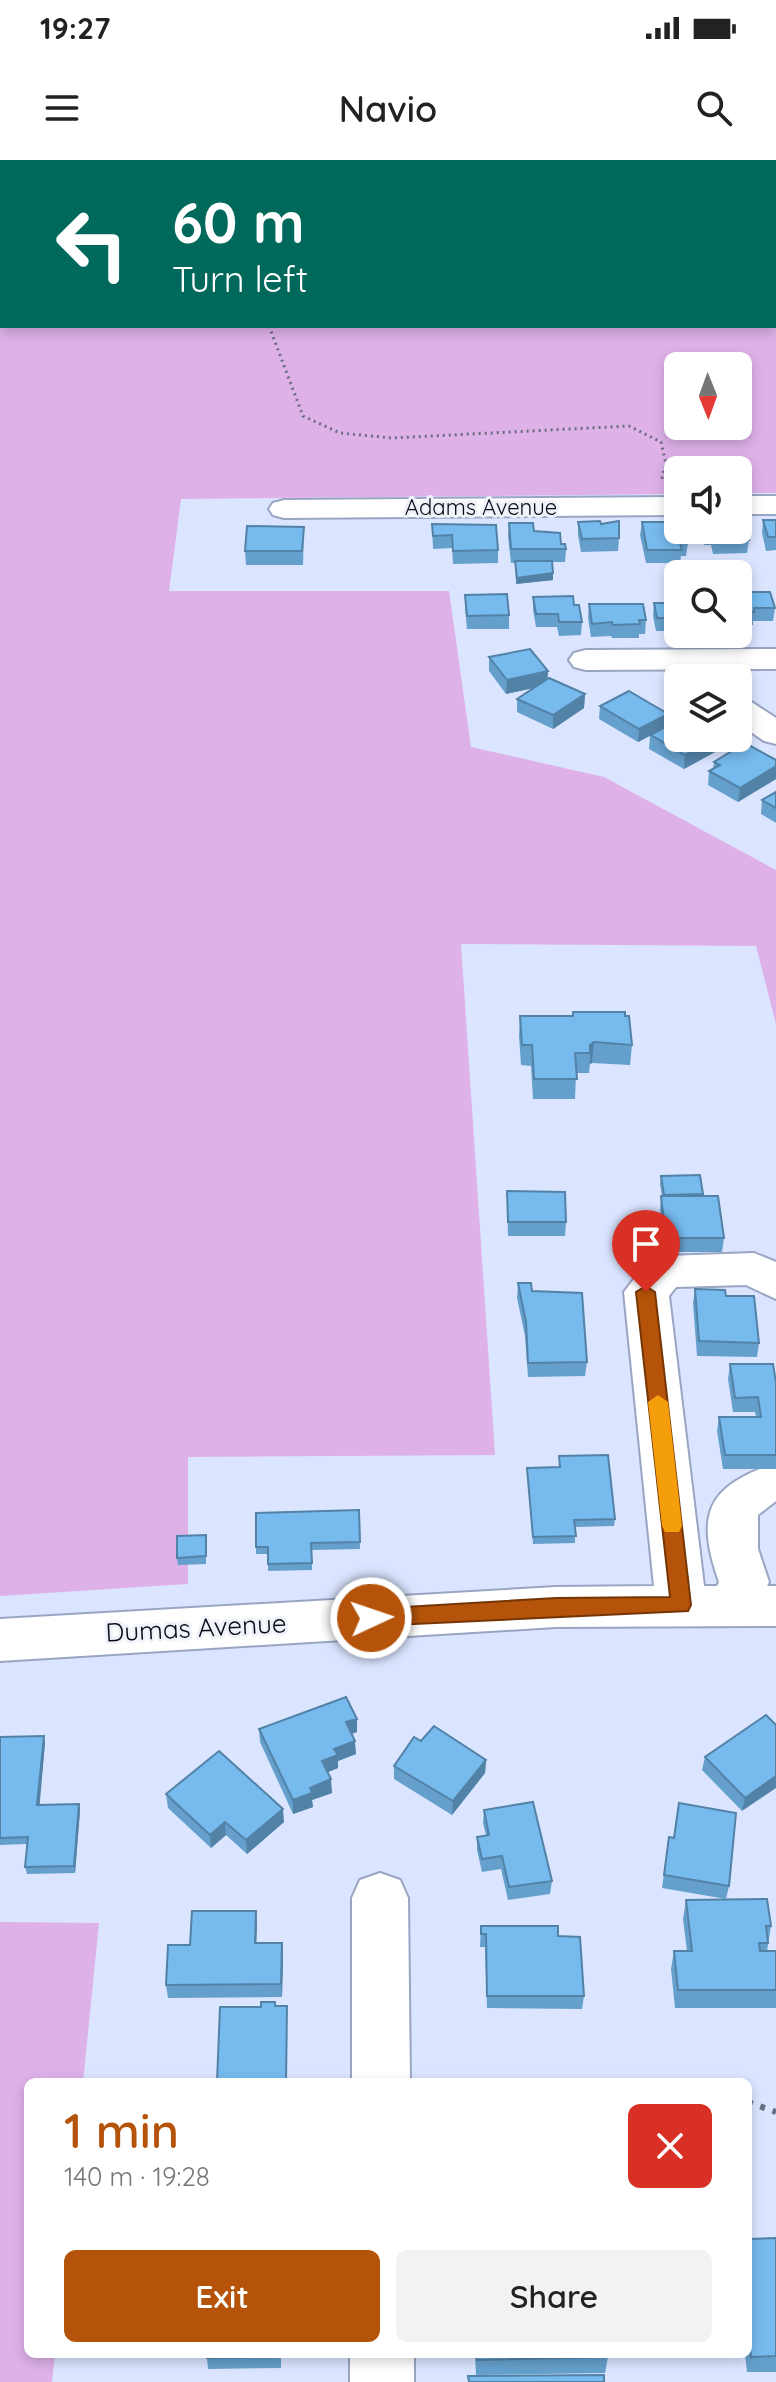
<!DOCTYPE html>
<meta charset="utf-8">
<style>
:root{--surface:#fff;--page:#f2f2f2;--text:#222;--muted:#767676;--accent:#b45309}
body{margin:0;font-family:Quicksand,sans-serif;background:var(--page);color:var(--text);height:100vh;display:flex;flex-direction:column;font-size:30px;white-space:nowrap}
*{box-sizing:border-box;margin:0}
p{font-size:26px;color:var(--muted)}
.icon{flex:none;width:44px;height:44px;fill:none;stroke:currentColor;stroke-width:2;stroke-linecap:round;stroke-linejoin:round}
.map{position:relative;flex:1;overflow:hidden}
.details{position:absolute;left:24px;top:1918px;width:728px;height:280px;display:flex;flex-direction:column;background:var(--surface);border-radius:12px;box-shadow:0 4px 12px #0003}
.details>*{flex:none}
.banner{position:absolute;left:0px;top:0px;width:776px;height:168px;box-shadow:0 4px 12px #0003;background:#00695c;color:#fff;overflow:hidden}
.needle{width:52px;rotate:179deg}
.buttons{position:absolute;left:664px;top:192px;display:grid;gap:16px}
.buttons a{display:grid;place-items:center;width:88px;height:88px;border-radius:12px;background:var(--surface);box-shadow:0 4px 12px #0003;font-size:40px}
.pin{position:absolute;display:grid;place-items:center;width:68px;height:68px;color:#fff;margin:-82px -34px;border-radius:50% 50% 50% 0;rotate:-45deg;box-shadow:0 0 8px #0007}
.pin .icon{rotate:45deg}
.me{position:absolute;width:88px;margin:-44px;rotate:87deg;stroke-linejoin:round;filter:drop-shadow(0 0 6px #0008)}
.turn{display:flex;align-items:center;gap:28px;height:168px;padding:0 40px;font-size:36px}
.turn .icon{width:104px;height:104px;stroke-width:2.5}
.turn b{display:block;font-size:56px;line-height:68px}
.round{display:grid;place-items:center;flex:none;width:84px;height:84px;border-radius:12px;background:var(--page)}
.overview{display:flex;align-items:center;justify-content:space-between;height:136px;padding:0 40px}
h1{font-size:48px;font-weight:600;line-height:60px;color:var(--accent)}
.cta{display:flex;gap:16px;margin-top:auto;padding:16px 40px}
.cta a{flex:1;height:92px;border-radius:12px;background:var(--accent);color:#fff;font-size:32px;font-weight:600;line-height:92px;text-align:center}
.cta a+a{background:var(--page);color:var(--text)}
.status{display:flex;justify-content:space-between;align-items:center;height:56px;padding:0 40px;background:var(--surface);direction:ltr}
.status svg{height:22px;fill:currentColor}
header{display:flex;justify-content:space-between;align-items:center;height:104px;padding:0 40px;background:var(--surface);font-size:36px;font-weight:600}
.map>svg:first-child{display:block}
</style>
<div class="status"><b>19:27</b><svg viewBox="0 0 49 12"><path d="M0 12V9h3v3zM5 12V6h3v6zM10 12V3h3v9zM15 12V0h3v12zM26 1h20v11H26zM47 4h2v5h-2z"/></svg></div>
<header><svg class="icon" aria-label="menu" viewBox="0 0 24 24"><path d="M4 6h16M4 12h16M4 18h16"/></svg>Navio<svg class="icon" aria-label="search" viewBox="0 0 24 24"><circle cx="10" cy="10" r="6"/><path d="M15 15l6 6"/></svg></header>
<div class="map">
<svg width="776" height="2222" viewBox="0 0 776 2222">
<rect width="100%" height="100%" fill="#dbe5ff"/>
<g fill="#deb1e9" fill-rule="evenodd">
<path d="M0,0H776V333H738V310H678V334L181,339L169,431H449L471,587L604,617L776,710V864L756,786L461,784L495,1295L188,1297V1424L0,1436ZM2,2H774V166H2ZM678,206H738V266H678Z"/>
<path d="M0,1762L99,1763L83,1922H28V2194H55L52,2222H0Z"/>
</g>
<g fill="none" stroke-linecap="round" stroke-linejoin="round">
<g stroke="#99a5c3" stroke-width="4">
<g id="minor">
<rect x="738" y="336" width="38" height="18"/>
<path d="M678,337V355L284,358L273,355L269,349L273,343L284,340Z"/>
<path d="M776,489V509L586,510L574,507L569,500L574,493L586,490Z"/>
<path d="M738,538L750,541L776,558V584L764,581L738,563Z"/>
<path d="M754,1093L776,1102V1139L746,1125L676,1127L669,1136L704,1426H717L719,1422C695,1354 707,1326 776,1303V1341L758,1355V1389L769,1422L767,1426H776V1466L556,1467L0,1501V1459L556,1427L654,1426L624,1132L648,1101L664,1096Z"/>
<path d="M380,1713L400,1720L408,1738L410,1922H352V1738L360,1720Z"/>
<rect x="350" y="2194" width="64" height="28"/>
</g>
</g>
<path stroke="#686e7f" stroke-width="3" stroke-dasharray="2 4" stroke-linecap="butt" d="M269,166L303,256L340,273L392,278L629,266L661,282L666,304L661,321"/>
<path stroke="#686e7f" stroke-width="6" stroke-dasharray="5 8" stroke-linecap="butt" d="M748,1942L776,1952"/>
<use href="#minor" fill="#fff" fill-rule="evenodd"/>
</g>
<g fill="#65a0cd">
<path d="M763,360H776V390L766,391L762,373Z"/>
<path d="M578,362L601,364L619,378L618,391L581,392L578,375Z"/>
<path d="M642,362L688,383L686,396H681L680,403H646L640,375Z"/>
<path d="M509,363L534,371L561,384L566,389L565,402H552L553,420L516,424L515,403H511L508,376Z"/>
<path d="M432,364L498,390V403L453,404L452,388L433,389Z"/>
<path d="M304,367L303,405H246L245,391Z"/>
<path d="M702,370H738L749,380L747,393L713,394L711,385H704Z"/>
<path d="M738,432L775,448L773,461H753V465H747L746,474L722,475L721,474H738Z"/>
<path d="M465,435L509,455V469H467L465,448Z"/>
<path d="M533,437L574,445L582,462L581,475L559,476L557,467H536L533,450Z"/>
<path d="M654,443H678V474H704L673,476L672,471H656L653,456Z"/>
<path d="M589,444L646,460L645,474H639V478H612L611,476L591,477L588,458Z"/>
<path d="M489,497L548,511L547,519L585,534L584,548L553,569L517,552V539L534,528L506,534L489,511Z"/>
<path d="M600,546L668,554L667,566L715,592L684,609L649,589L650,576L638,582L599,559Z"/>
<path d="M776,600V619L738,642L708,625L709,611L713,609L714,602Z"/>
<path d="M776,632V663L761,654L762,640Z"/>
<path d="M520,856L632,885L630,905L592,903L590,904L589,913H576L575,939H533L531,906L521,905L519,876Z"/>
<path d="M661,1016L703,1034V1036L724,1078L722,1092H664L660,1050L661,1036H662L660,1024Z"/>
<path d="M507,1031L566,1062L565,1076H508Z"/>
<path d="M518,1123L532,1131L587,1202L585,1216L528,1217L525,1176L517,1138Z"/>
<path d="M695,1129L726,1136L759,1183L757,1197L697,1196L693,1143Z"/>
<path d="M730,1204L776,1222V1309H723L717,1271L719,1257H756L755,1252H733L728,1219Z"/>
<path d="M559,1296L615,1359L614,1366L575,1367V1383L533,1384L527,1308L559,1307Z"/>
<path d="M359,1350L360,1389L312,1390V1410L268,1411V1394H256V1387Z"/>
<path d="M206,1382V1404L178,1405L177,1398Z"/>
<path d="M776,1565L742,1651L702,1610L705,1597Z"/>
<path d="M259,1569L357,1572L352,1574L356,1594L338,1601V1608L328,1612L332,1633L312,1640L313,1647L293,1654L260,1582Z"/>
<path d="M0,1577L45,1583L39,1645L79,1644L80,1651L75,1713L27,1714L25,1707L27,1684L0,1685Z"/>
<path d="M486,1600L485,1613L452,1655L394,1619V1606Z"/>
<path d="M166,1634L284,1662L247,1694L226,1675L211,1688L168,1648Z"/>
<path d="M484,1650L552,1721L550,1734L508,1740L501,1709L482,1712L477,1690V1677L486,1675L483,1663Z"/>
<path d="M669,1677L674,1678L729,1726L726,1739L662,1728Z"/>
<path d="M686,1740L771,1766L767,1791H776V1848H675L671,1809L674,1791H687L683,1759Z"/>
<path d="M256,1751V1783L283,1796L282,1837L168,1838L166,1825Z"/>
<path d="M481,1766L558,1776L584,1836L582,1849L487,1848L485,1787H480Z"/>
<path d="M776,2078V2212H747L745,2194H748V2079Z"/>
<path d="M281,2194V2208L208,2209L207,2198Z"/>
<path d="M475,2194H607L608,2197L605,2213L476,2215Z"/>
</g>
<g fill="#5382a7">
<path d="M553,413V420L516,424L517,418Z"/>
<path d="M548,511L547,525L506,534L507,520Z"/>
<path d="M585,534L584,548L553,569V555Z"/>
<path d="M668,554L667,567L638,582L639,569Z"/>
<path d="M717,578L715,592L684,609L685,595Z"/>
<path d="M776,606V619L738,642L740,628Z"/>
<path d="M594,882L592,903L590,904V885Z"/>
<path d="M357,1559V1572L346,1575V1562Z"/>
<path d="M44,1576L45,1583L39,1652L37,1645Z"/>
<path d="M355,1581L356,1594L338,1601V1608L323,1614L322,1601L334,1589Z"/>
<path d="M486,1600L485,1613L452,1655L453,1641Z"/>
<path d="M776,1616V1628L742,1651L745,1638Z"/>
<path d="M331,1619L332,1633L312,1640L313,1647L293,1654V1640L310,1628Z"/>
<path d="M79,1644L80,1651L75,1713L74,1706Z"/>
<path d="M283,1649L284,1662L247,1694L246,1680Z"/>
<path d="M225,1662L226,1675L211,1688L210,1675Z"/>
<path d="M256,1751L257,1764L256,1796L255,1783Z"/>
<path d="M282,1783L283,1796L282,1837L281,1824Z"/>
<path d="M287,1846V1922H286Z"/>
</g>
<g fill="#76baee" stroke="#5382a7" stroke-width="2">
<path d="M763,360H776V377H768Z"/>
<path d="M600,361L601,364L619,361V378L582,379L578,362Z"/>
<path d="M642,362H678V370H685L688,383H680L682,390H647Z"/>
<path d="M509,363H533L534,371L560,373L561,384H565L566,389H511Z"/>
<path d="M432,364L496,365L498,390L453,391L452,375L433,376Z"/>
<path d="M247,366L304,367L302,391H245Z"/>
<path d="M738,366H745L749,380H714L712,372H705V370H738Z"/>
<path d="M515,401H552L553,413L517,418Z"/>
<path d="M738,432H770L775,448H754V452H745L747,461H738Z"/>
<path d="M507,434L509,455L467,456L465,435Z"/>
<path d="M573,436L574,445H579L582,462H559L558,454H536L533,437Z"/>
<path d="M654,443H678V462L674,463L673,458H657Z"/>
<path d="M589,444H643L646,460H639L640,464L613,465L612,462L592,464Z"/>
<path d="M530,489L548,511L507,520L489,497Z"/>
<path d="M549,518L585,534L553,555L517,539Z"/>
<path d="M629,531L668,554L639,569L600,546Z"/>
<path d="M678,560V578H717L685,595L651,575Z"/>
<path d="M745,583L776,600V606L740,628L709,611L720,605L714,602Z"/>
<path d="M776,632V648L762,640Z"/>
<path d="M573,852H625V856H629L632,885L594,882L590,885V893H575L577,919H534L532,885H522L520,856H573Z"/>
<path d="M700,1015L703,1034L664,1035L661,1016Z"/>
<path d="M507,1031L565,1032L566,1062H508Z"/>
<path d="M661,1036H718L724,1078H666Z"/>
<path d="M518,1123H531L532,1131L582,1133L587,1202L528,1203L526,1162Z"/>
<path d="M695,1129L725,1130L726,1136H754L759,1183L699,1181Z"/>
<path d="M730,1204H773L776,1222V1295H725L719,1257H761L758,1237L735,1238Z"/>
<path d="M608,1295L615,1359L574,1360L576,1376L533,1377L527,1308L560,1307L559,1296Z"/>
<path d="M359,1350L360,1382L311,1383L312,1403L268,1404V1387H256V1353Z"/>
<path d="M206,1375V1396L177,1398V1376Z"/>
<path d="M346,1537L357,1559L346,1562L355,1581L334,1589L338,1595L322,1601L331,1619L310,1628L312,1633L293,1640L259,1569Z"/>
<path d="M766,1555L776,1565V1616L745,1638L705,1597Z"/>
<path d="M434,1566L486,1600L453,1641L394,1606L414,1577L421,1581Z"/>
<path d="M44,1576L37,1645L79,1644L74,1706L25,1707L28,1677L0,1678V1577Z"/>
<path d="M219,1591L283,1649L246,1680L225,1662L210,1675L166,1634Z"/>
<path d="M533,1642L552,1721L509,1727L502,1696L482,1699L477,1677L489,1675L484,1650Z"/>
<path d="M679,1643L736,1653L729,1726L664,1715L669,1677L674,1678Z"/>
<path d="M767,1739L771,1766H766L768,1783H759L760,1791H776V1830H678L674,1791H692L686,1740Z"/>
<path d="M192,1751H256L255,1783H282L281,1824L166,1825L168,1785H190Z"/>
<path d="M481,1766H558V1776L580,1777L584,1836H487L486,1774H481Z"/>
<path d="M261,1842H275V1846H287L286,1922H217L220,1847H261Z"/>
<path d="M776,2078V2196L751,2197L748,2170V2079Z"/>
<path d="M207,2194H280V2197L207,2198Z"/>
<path d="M477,2194H607L608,2197L477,2200Z"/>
<path d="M604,2215V2222H469L468,2216Z"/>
</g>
<path fill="#b45309" stroke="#753606" stroke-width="2" d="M646,1126L655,1132L691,1445L688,1451L371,1466L364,1464L361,1458L364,1452L371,1449L556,1438L670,1437L636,1132Z"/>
<path fill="#f59e0b" d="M658,1235L668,1242L682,1366L679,1372H665L662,1366L648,1242Z"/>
<g text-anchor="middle" stroke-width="6" stroke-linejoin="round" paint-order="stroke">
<g font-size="22" fill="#090d17" stroke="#f0f2f9">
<text x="481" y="355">Adams Avenue</text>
</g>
<g font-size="26" fill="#090d17" stroke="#f0f2f9">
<text transform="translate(196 1468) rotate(-3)" y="9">Dumas Avenue</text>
</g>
</g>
</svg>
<div class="buttons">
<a><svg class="needle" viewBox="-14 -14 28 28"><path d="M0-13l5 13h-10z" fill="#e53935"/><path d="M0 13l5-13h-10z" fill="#767676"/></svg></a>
<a><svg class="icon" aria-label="sound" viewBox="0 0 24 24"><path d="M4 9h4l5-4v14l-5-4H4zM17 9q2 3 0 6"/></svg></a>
<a><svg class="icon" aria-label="search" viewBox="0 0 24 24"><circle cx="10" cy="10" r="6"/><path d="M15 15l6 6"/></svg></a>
<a><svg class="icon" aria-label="layers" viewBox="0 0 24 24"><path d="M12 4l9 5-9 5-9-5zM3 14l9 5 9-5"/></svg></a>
</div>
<div class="pin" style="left:646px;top:1132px;background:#d93025"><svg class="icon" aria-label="arrive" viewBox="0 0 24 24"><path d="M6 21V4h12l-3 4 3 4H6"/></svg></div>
<svg class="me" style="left:371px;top:1458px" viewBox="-20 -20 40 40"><circle r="17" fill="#b45309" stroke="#fff" stroke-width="3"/><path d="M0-11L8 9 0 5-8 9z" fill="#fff"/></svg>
<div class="banner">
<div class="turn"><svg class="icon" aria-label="left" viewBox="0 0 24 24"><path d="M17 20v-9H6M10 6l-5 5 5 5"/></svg><div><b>60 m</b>Turn left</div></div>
</div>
<section class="details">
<div class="overview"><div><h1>1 min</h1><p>140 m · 19:28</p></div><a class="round" style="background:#d93025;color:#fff"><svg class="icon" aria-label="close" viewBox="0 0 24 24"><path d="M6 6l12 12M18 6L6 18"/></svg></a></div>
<div class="cta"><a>Exit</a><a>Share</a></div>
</section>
</div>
